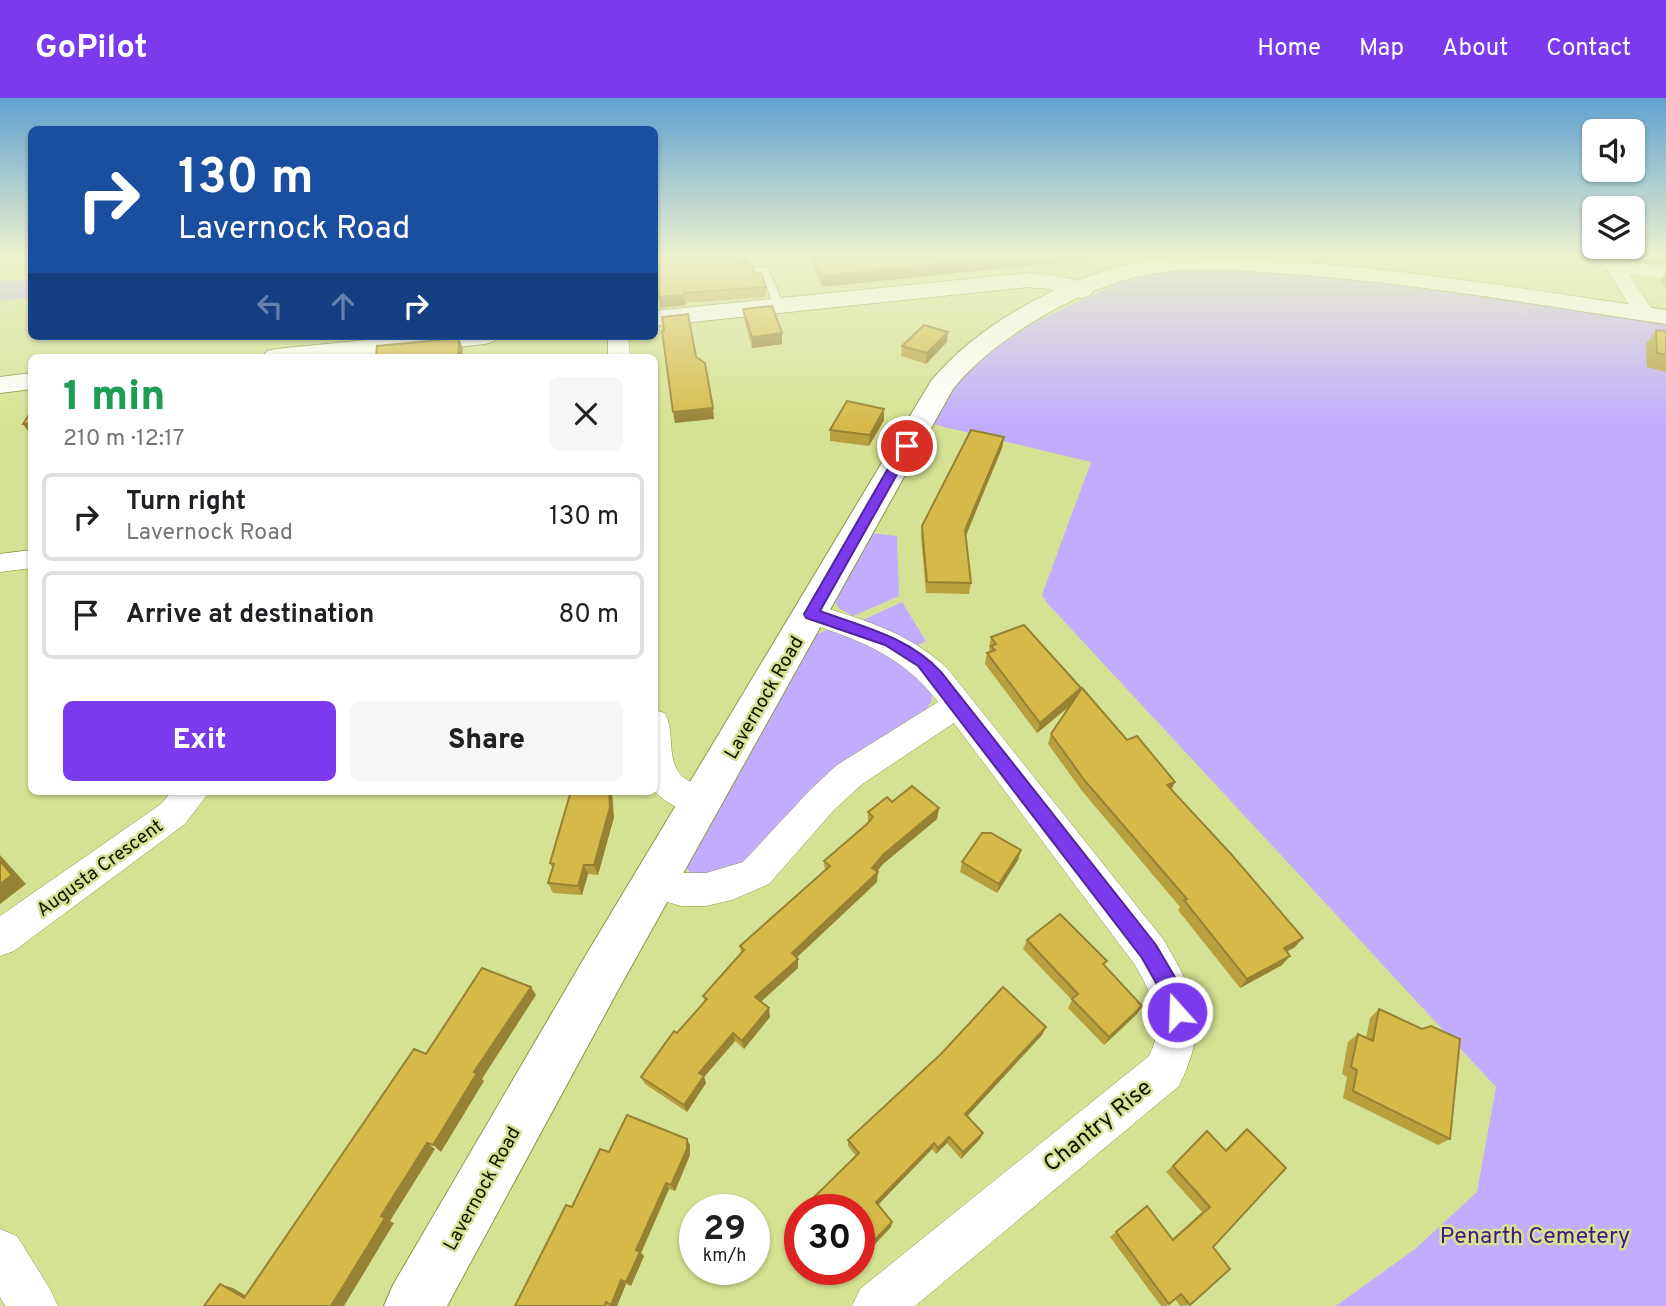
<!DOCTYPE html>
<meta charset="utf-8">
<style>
:root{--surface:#fff;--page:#f6f6f6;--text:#202124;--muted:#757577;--line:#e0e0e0;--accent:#7c3aed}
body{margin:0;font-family:Overpass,sans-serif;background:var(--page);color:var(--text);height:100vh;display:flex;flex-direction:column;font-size:26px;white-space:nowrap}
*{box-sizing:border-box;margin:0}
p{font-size:23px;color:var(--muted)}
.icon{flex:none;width:38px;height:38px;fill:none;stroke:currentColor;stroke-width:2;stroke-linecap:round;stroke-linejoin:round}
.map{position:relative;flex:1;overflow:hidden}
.panel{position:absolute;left:28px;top:256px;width:630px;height:441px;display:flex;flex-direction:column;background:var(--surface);border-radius:10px;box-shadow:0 2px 5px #0004}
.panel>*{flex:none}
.hud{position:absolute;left:28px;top:28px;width:630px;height:214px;border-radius:10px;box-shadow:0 2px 5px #0004;background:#1a4fa0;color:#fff;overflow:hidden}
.fabs{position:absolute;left:1582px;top:21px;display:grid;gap:14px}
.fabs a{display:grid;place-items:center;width:63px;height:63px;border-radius:10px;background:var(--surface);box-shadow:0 2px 5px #0004;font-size:35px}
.speed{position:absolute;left:679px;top:1096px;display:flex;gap:14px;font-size:35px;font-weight:700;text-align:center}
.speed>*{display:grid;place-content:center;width:91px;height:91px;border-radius:50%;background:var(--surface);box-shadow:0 2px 5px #0004;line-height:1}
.speed small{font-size:18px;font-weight:400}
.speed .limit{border:10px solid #d22;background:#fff;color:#111}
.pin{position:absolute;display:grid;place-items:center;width:60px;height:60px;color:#fff;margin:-30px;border:4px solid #fff;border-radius:50%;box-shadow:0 2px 7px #0007}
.me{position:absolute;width:77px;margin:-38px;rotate:340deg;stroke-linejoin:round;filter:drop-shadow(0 0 5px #0008)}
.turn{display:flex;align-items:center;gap:24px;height:147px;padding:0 35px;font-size:32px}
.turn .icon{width:91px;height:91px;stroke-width:2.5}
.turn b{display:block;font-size:49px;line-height:60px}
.lanes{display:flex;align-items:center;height:66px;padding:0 35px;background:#0003;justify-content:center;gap:35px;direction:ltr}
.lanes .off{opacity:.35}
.round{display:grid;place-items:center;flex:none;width:74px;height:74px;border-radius:10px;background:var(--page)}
.headline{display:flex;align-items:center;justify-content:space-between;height:119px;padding:0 35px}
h1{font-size:42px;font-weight:800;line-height:52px;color:#1e9e55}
.action{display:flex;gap:14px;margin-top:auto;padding:14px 35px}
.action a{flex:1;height:80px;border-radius:10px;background:var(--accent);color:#fff;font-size:28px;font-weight:800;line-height:80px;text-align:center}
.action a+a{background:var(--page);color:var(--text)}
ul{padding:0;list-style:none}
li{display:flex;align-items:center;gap:21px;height:88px;margin:0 14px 10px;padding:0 21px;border:4px solid var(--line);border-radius:10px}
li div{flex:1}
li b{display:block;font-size:26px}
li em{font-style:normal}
header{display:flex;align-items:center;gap:42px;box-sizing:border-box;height:98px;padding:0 35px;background:var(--accent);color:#fff}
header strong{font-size:33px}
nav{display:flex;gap:38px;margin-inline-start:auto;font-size:24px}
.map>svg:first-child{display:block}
</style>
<header>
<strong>GoPilot</strong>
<nav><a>Home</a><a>Map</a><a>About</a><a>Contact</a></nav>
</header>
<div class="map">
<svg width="1666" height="1208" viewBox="0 0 1666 1208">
<rect width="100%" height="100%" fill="#d6e293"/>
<g fill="#c1acff">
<path d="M1205,169L1336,176L1666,223V1208H1336L1415,1151L1477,1094L1496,989L1048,506L1042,497L1091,364L932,326L957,284L974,264L1035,224L1138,176Z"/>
<path d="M31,181V200L0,203V183Z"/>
<path d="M871,435L897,438L899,498L853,518L840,511L833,501Z"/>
<path d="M902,504L926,543L915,549L861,523Z"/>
<path d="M829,531L883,549L931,588L932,602L926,612L749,764L714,778L691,775L685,769L813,538Z"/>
</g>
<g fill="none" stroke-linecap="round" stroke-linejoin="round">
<g stroke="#8c9548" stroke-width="2">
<path id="service" d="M743,168L768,170L784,208L783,210L774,208L761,175L740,173V169Z"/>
</g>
<g stroke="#8c9548" stroke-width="1">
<g id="minor">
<path d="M1599,159H1618L1621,164L1666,169V181L1629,176L1654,215L1651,219H1637Z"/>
<path d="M608,238H628L630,259H608Z"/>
<path d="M32,452V470L0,474V456Z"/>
<path d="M811,506C860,520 908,534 947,570L1163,841C1197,898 1209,926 1179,988L915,1208H852L860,1191L1149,958C1166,926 1152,896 1135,867L954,625L861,687L834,712L769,786L732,802L706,808H681L643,797L638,785L643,773L656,769L681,775H706L743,764L810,692L837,667L938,604C903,557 855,540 801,523L797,516L801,509Z"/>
<path d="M654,612L665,615C674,632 668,653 676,670C685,689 709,684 719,704L714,714C693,721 670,708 654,693Z"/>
<path d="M172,693H210L185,726L14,853L0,858V818L161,706Z"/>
<path d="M0,1131L17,1138L50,1191L58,1208H5L0,1199Z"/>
</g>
</g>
<g stroke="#8c9548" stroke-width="2">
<g id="tertiary">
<path d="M1027,175C1044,176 1083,179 1093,193L1089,198L1081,200L1050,191L1027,189L654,228V213Z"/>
<path d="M408,238H498L494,243L485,246L354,259H263L267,253L276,251Z"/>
<path d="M32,275V291L0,295V279Z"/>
</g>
</g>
<g stroke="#8c9548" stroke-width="2">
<path id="secondary" d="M1168,159C1338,159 1499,187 1666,212V226C1546,208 1426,187 1304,177C1255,174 1205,167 1156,175C1088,185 995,238 953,291L617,894L447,1208H384L393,1187L583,862L931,283C985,218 1084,169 1168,159Z"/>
</g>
<use href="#service" fill="#fff" fill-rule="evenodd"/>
<use href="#minor" fill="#fff" fill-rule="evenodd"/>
<use href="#tertiary" fill="#fff" fill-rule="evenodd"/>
<use href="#secondary" fill="#fff" fill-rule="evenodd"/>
</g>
<g fill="#b8a03f">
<path d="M654,159L748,166L766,189V199L685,205L686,207L661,210L654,181Z"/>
<path d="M809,159H1099L1094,161L822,189Z"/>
<path d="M1634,159H1666V167L1637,163Z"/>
<path d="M1666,174V190L1660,183Z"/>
<path d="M743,211L782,246L752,250L744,221Z"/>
<path d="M1656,232L1666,233V274L1647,269L1646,246Z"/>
<path d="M947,244L926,266L901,258L902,248Z"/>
<path d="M884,311V322L869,348L830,343V332Z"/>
<path d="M1004,339L1002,350L966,438L971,485L969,496L926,495L921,439L922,428Z"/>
<path d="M991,539L1080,594L1127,642L1175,684L1171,692L1295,849L1287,854L1282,867L1240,890L1178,812L1180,809L1082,693L1048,646L1051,636L1071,607L1037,635L985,566L987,555L990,554L989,550Z"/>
<path d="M892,704L939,710L937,721L883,766L877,774V784L796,860L798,861V870L761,904L770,919L744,951L735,943L704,979L706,985L687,1014L645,986L641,979L677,935L705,904L703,898L741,854L740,848L825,773L824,763L868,725V714Z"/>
<path d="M614,719L598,777L588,776L582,797L553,795L548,785L553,771L550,765Z"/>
<path d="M1021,752L1018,762L997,795L960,774L962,764Z"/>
<path d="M1027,842L1104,867L1142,908L1137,916L1104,947L1068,910L1072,902L1023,851Z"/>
<path d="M1379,911L1450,1041L1438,1047L1343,1000L1347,979L1342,976L1348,944L1358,936L1366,940L1370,920Z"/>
<path d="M1046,929L1042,937L967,1018L983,1035L980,1041L961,1061L947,1045L936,1056L932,1051L878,1107L891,1129L861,1161L859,1159V1111H803V1110L856,1058L848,1048V1042Z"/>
<path d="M1247,1031L1213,1149L1190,1207L1180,1208L1175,1201L1166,1208H1161L1110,1139L1147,1108L1172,1141L1202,1114L1166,1074L1207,1033L1225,1052Z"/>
<path d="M690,1047V1057L675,1093L669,1091L641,1155L644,1158L631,1188L626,1186L617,1208H515L609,1054Z"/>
</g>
<g fill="#968233">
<path d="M737,159H747L748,166L738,167Z"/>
<path d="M1013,159H1099L1094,161L822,189V178Z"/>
<path d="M684,197L686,207L661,210L659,199Z"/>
<path d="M948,234L947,244L926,266L927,255Z"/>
<path d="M782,235V246L752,250V239Z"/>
<path d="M459,240L463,251L462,259H458Z"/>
<path d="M713,310L714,321L675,325L673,314Z"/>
<path d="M884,311V322L869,348L870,337Z"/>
<path d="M32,325V337H31L23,326Z"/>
<path d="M1004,339L1002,350L963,444L965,432Z"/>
<path d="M1081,590L1078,601L1037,635L1040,625Z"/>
<path d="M1175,684L1170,694L1167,687Z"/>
<path d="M609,693H612L614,719L598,777L594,767Z"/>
<path d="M939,710L937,721L883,766L871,780L872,770L884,756Z"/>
<path d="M1021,752L1018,762L997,795L999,786Z"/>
<path d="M0,757L26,786L0,806Z"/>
<path d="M584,767L588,776L582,797L578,788Z"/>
<path d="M878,774L877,784L792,864V855Z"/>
<path d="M1303,840L1295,849L1276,859L1284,850Z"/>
<path d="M1290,858L1282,867L1240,890L1247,881Z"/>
<path d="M798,861V870L756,908L755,899Z"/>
<path d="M531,889L536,897L482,981L484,983L441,1054L433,1047L474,974Z"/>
<path d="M1142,908L1137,916L1104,947L1109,939Z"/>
<path d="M769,910L770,919L744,951L742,943Z"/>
<path d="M1046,929L1042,937L963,1023L965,1016Z"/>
<path d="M733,935L735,943L704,979L706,985L687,1014L684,1007L699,975Z"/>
<path d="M983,1035L980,1041L961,1061L963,1054Z"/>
<path d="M949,1039L947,1045L936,1056L938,1050Z"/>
<path d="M687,1041L690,1047V1057L675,1093L671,1087Z"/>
<path d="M427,1045L435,1051L390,1123L394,1125L344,1208H331L381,1118Z"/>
<path d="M934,1045L932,1051L875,1110L876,1104Z"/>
<path d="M666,1085L669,1091L641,1155L644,1158L631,1188L626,1184L636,1152Z"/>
<path d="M892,1124L891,1129L861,1161V1156Z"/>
<path d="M621,1182L626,1186L617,1208H612L611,1207Z"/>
<path d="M220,1186L233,1190L257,1204L244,1200Z"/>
</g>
<g fill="#d6ba49" stroke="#968233" stroke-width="2">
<path d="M655,159H737V165L752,167L756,176L761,175L766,189L684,195V197L659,199L654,178Z"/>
<path d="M813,159H1013L822,178Z"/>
<path d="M772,208L782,235L752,239L743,211Z"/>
<path d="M688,216L696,259L705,265L713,310L673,314L662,233L664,232L662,219Z"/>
<path d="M924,227L948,234L927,255L902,248Z"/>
<path d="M1656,232L1666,233V257L1657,255Z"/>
<path d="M459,240L458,259H376L377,248Z"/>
<path d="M847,303L884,311L870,337L830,332Z"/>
<path d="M32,312V325L23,326Z"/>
<path d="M971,332L1004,339L965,432L971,485L927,484L922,428Z"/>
<path d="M1024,527L1081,590L1040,625L987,555L995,552L991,548L996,546L991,539Z"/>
<path d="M1082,590L1127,642L1137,638L1175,684L1167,687L1231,756L1303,840L1284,850L1290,858L1247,881L1184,802L1187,801L1085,683L1051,636Z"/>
<path d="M912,688L939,710L884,756L872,770L878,774L792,855L798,861L755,899L769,910L742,943L733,935L699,975L704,978L684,1007L641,979L674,933L677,935L707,901L703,898L744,852L740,848L830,768L824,763L867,726L873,719L868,714L887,699L892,704Z"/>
<path d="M571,693H609L610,709L594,767H584L578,788L548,785L554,766L550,765Z"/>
<path d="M982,735H991L1021,752L999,786L962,764Z"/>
<path d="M0,763L12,777L0,786Z"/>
<path d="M1060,816L1107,863L1103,866L1142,908L1109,939L1072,901L1078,896L1027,842Z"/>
<path d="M482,870L531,889L474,974L477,975L433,1047L427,1045L381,1118L385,1120L331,1208H204L220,1186L244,1200L414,951L426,956Z"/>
<path d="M1003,889L1046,929L965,1016L983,1035L963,1054L949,1039L938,1050L934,1045L876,1104L892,1124L861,1156L859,1153V1111H804L803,1110L859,1055L848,1042L941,956Z"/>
<path d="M1379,911L1422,931L1431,928L1460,941L1450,1041L1353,993L1357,972L1351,969L1358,936L1373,943Z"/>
<path d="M627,1017L687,1041V1051L671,1087L666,1085L636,1152L640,1154L626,1184L621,1182L611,1207L606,1204L604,1208H515L566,1107L572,1109L600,1051L609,1054Z"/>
<path d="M1247,1031L1286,1070L1213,1149L1230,1171L1190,1207L1181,1196L1169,1206L1116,1134L1147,1108L1173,1142L1210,1109L1173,1068L1207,1033L1226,1053Z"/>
</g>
<linearGradient id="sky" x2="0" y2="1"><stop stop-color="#60a1d1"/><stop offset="0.48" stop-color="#edf2ce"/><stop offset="1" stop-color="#edf2ce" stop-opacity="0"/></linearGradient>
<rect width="1666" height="329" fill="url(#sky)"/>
<path fill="#7c3aed" stroke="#51269a" stroke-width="2" d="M907,345L913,348L820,513C863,529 909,539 941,574L1156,847L1176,881L1187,914L1184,921L1177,924L1170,921L1160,892L1142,860L918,568L885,547L806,520L804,516L901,348Z"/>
<g text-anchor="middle" stroke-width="5" stroke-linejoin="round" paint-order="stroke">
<g font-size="19" fill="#121400" stroke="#d6e293">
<text transform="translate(763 599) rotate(-60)" y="7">Lavernock Road</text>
<text transform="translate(99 769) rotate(-36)" y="7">Augusta Crescent</text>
<text transform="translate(481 1090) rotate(-61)" y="7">Lavernock Road</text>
</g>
<g font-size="23" fill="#121400" stroke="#d6e293">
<text transform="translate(1097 1027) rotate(-39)" y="8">Chantry Rise</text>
</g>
<g font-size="23" fill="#43197f" stroke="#d6e293">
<text x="1535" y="1145">Penarth Cemetery</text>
</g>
</g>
</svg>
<div class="fabs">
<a><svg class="icon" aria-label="sound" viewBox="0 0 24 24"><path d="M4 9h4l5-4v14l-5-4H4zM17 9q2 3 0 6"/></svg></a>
<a><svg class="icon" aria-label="layers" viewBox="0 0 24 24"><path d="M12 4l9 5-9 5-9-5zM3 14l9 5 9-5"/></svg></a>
</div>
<div class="speed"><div>29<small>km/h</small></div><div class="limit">30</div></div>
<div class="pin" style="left:907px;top:348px;background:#d93025"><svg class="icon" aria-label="arrive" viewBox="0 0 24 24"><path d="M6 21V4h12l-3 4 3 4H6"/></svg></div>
<svg class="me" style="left:1177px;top:914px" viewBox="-20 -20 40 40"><circle r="17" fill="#7c3aed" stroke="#fff" stroke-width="3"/><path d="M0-11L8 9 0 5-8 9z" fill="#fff"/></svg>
<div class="hud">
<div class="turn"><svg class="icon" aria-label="right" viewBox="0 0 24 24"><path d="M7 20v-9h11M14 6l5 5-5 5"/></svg><div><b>130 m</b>Lavernock Road</div></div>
<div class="lanes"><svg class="icon off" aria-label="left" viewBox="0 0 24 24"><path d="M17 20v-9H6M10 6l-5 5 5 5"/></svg><svg class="icon off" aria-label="ahead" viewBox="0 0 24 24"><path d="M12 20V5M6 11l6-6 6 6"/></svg><svg class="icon" aria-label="right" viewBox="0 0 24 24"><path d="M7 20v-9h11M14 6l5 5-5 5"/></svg></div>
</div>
<section class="panel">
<div class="headline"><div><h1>1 min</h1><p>210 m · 12:17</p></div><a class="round"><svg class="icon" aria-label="close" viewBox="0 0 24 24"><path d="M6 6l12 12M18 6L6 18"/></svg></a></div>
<ul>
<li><svg class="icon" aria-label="right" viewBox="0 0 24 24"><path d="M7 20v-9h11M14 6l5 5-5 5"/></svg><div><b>Turn right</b><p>Lavernock Road</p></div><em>130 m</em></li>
<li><svg class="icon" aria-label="arrive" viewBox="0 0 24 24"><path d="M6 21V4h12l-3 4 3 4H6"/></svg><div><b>Arrive at destination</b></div><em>80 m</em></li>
</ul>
<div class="action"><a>Exit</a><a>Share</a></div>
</section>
</div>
